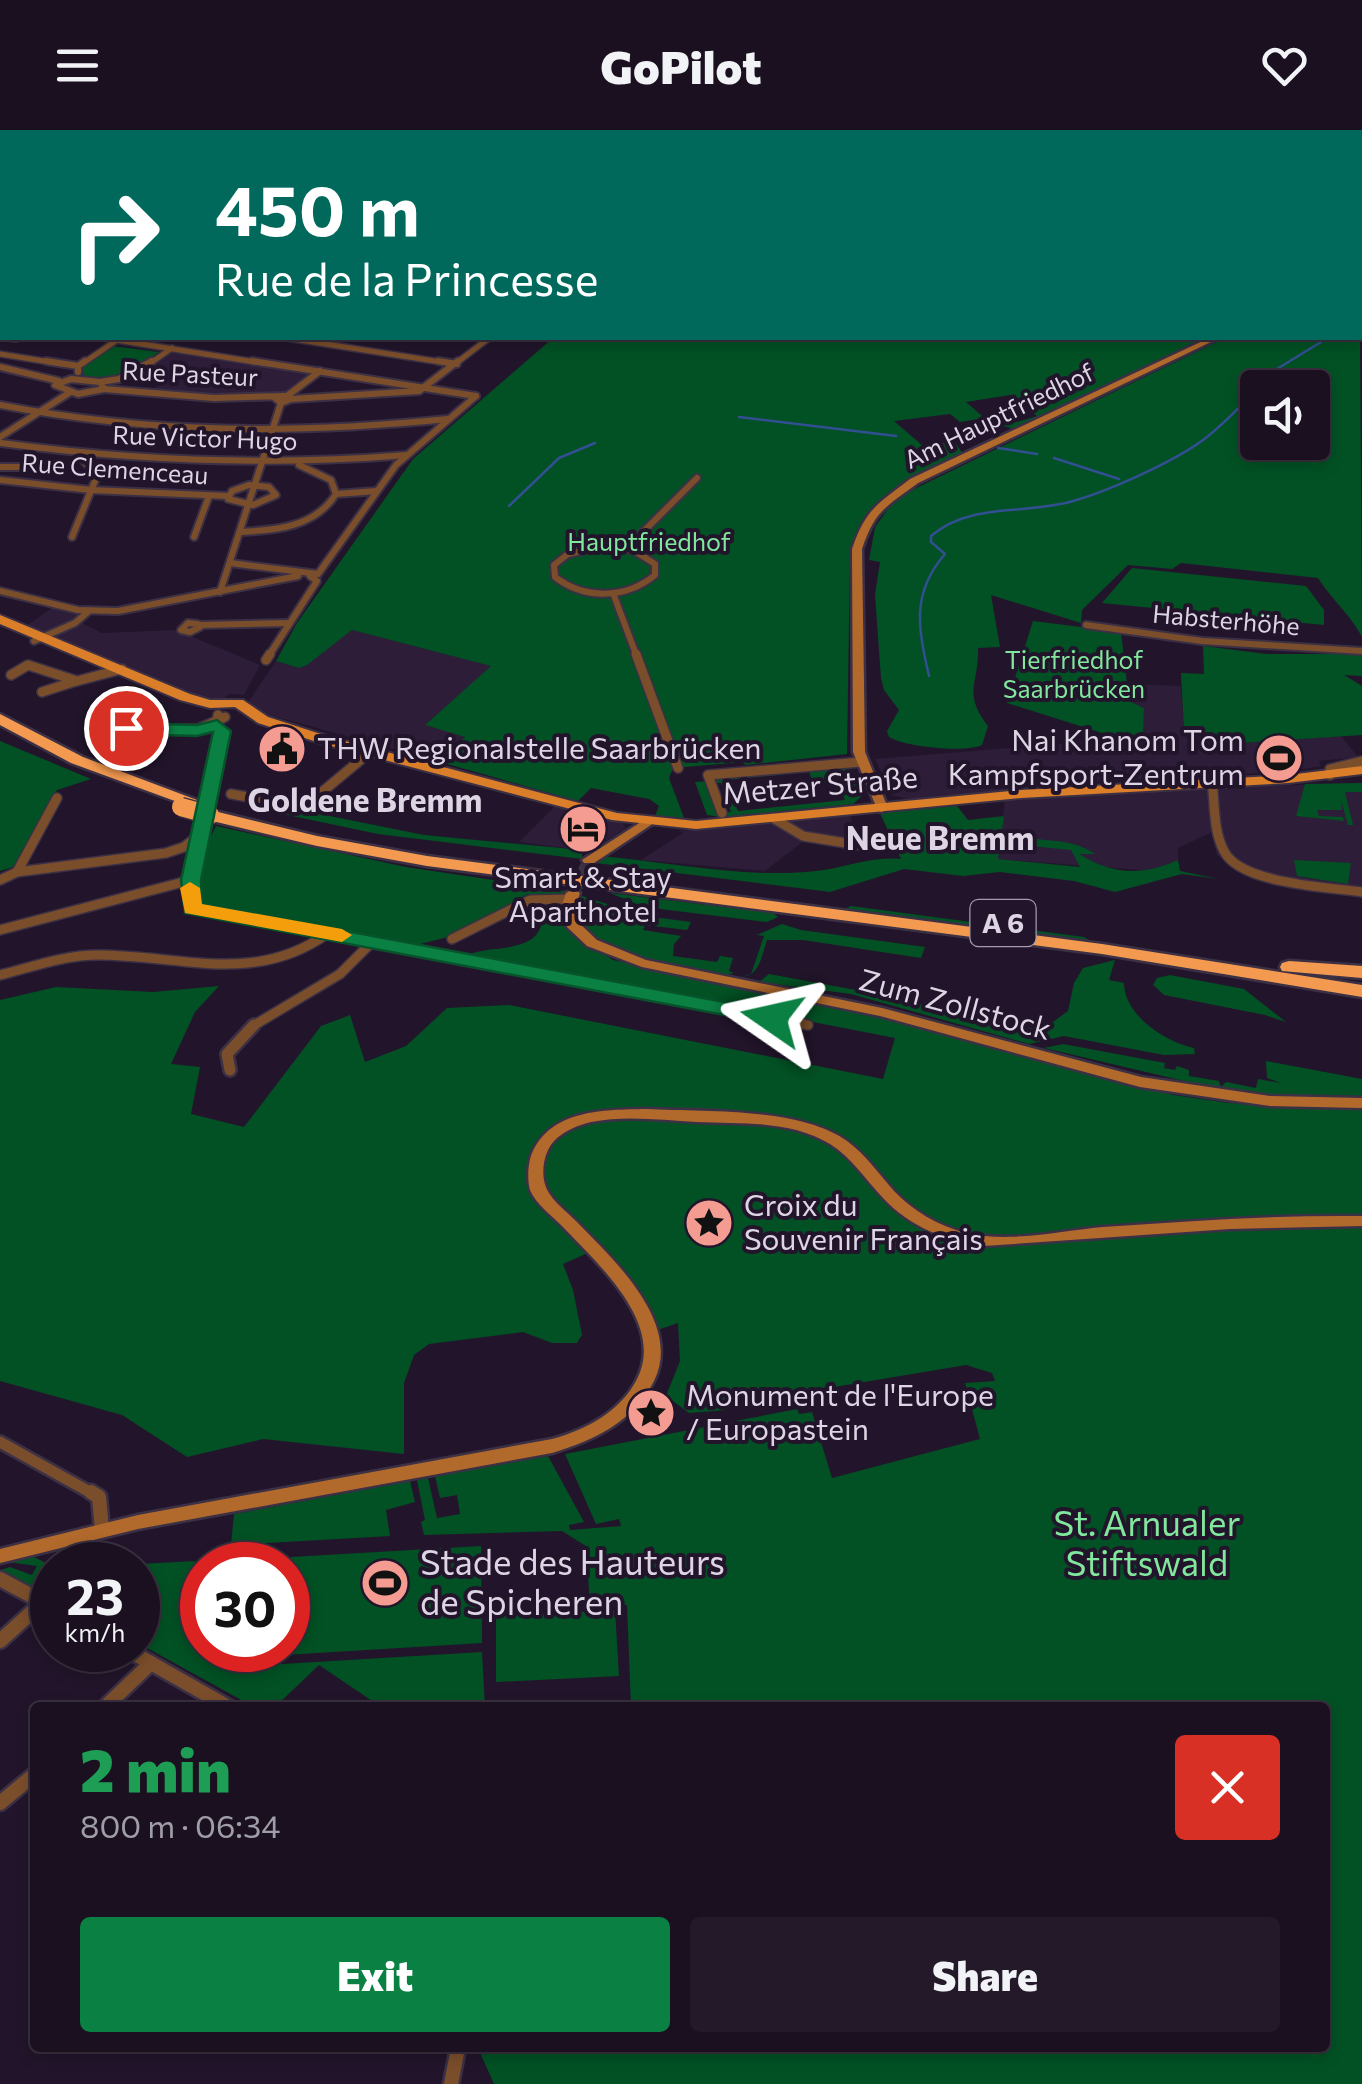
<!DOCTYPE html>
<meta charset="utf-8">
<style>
:root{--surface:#1a1020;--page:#231929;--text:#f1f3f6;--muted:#9f9da5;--line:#38303e;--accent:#0b8043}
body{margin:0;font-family:Commissioner,sans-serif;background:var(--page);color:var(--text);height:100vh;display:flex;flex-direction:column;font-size:38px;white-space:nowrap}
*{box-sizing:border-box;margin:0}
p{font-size:32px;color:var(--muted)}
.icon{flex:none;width:55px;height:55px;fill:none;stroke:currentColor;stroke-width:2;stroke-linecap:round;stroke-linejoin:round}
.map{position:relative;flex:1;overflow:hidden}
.details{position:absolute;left:30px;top:1572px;width:1300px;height:350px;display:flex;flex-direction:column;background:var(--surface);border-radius:10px;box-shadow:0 5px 15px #0003,0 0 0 2px var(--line)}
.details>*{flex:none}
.top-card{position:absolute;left:0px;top:0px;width:1362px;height:210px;box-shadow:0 5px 15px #0003,0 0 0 2px var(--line);background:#00695c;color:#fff;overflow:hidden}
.fabs{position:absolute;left:1240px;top:240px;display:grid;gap:20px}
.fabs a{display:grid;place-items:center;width:90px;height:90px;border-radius:10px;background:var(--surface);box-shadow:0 5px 15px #0003,0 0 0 2px var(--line);font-size:50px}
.speed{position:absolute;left:30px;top:1412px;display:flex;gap:20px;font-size:50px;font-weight:700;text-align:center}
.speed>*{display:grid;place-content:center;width:130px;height:130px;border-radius:50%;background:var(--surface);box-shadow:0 5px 15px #0003,0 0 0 2px var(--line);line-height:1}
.speed small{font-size:25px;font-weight:400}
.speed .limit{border:15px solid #d22;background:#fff;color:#111}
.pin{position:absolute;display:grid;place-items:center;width:85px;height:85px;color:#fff;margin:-42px;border:5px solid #fff;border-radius:50%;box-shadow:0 2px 10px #0007}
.me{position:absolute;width:110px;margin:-55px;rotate:281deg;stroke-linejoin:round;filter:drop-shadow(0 0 8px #0008)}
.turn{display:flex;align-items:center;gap:35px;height:210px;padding:0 50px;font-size:45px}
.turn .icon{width:130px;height:130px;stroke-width:2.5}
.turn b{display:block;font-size:70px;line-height:85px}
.round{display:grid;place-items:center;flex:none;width:105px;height:105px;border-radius:10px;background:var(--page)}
.headline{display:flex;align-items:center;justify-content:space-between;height:170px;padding:0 50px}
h1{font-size:60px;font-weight:800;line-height:75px;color:#1e9e55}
.primary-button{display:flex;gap:20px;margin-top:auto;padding:20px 50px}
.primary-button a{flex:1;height:115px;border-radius:10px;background:var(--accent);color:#fff;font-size:40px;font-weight:800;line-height:115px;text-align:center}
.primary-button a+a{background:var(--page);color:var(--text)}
header{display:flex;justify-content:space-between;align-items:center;height:130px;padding:0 50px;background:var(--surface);font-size:45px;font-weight:800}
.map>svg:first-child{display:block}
</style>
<header><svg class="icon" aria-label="menu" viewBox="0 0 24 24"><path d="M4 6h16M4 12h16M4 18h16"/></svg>GoPilot<svg class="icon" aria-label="heart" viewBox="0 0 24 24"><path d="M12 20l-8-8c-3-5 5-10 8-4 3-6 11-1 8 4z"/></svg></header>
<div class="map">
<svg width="1362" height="1954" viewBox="0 0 1362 1954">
<rect width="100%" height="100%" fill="#22152b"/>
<g fill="#2d1d38">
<path d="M172,220L313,241L282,264L268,267L152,260L160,254L129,249Z"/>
<path d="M52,478L82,484L76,490L102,503L176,500L260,535L244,565L229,564L222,570L201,568L25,497Z"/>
<path d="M352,500L492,536L426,594L465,606L437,631L255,581L249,571L276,531L299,538Z"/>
<path d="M1127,554L1181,556L1184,601L1209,603L1211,615L1341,606L1358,627L1319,631L1321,636L1284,642L1104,651L907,669L892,665L875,629L1142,607L1144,578L1129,572Z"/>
<path d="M1362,653V766L1251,747L1217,725L1212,702L1178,718V730L1153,741L997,729L1005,671L1148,660Z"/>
<path d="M555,676L622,693L626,698L589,721L519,712Z"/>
<path d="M850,686L863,714L806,709L765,741L641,730L683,703L679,701Z"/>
</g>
<g fill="#025124" fill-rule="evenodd">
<path d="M689,0H1362V149L1360,2H687Z"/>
<path d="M1360,202L1362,507C1350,484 1332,470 1318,448L1181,433L1172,439L1128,435L1082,480L1081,493L991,465L1000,517L978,518C979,555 962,562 988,596L982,615C965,623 905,617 889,607L887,601L899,580L884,560L881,548L875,465L880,432L869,430L875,397L890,376L906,363L1225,208H1360ZM1258,258H1312V312H1258Z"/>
<path d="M553,208H1208L1014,299L1003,296L1037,286L1010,265L966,272L989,292L983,295L972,290L960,292L950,284L894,291L923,316L954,311L963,324C916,346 856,367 850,427L847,624L745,635L743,632L673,638L669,648L684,688L655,686L659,676L649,669L591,658L578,671L437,631L465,607L425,595L491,536L352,500L307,535L299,538L276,531L297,493L413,329Z"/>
<path d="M113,216L159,222C133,239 115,251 83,246L82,236Z"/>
<path d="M1132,438L1306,456L1324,480V495L1102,473Z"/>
<path d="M1033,491L1121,502L1129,571L1144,578L1143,607L1121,609L1007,573Z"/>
<path d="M1203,516L1267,524H1362V546L1344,545L1362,556V605L1210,615L1209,603L1184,601L1181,543L1204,544Z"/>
<path d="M0,611L91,649L57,660L13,737L0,741Z"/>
<path d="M850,638L863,665L853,674L721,687L707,685L695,652L710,651L722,683L731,682L721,653H714L718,647L796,640L798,643L726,650L738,681L845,670L836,651L813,653L809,641Z"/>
<path d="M1362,653V662H1345L1353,695H1348L1341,670L1342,680H1317L1319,686L1343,687L1344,691L1296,686L1305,654Z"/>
<path d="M265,673L424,705L582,720V729L378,704L259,679Z"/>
<path d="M957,676L968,690L1004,686L998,729L1080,737L1071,720L1020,715L1015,702C1041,716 1065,704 1095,724H1079C1113,745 1142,746 1178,730L1180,741L1219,749L1182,744L1115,762L1074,751L1000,742L963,746L904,739L830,762L596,733L600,726C668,732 749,749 816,741C845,738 871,726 901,729L880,683Z"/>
<path d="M216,696L406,737L566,761L559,766L528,764L448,807L420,814L202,777L195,772L204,721Z"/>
<path d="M1294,730L1351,733L1348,754L1297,746Z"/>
<path d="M610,763L773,783L778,787L767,792L644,777Z"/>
<path d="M579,765L645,786L691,792L687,800L645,795L643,800L681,806L674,814L673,826L717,832L720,826L733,828L729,841L734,843C721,848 702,841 688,838C649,830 585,824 575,777Z"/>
<path d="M540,772H559L562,790L569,801L613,830L902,893L1173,965L1229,973L1362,979V1954H494L478,1918H1325V1578L631,1577L627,1475H590L586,1416L562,1401L424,1405L421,1392L425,1390L417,1350L428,1348L437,1388L460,1384L457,1365L440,1368L435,1346L548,1326L584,1392L569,1395L570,1400L621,1396L619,1389L596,1394L565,1324L797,1279L799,1284L812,1282L832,1348L980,1309L965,1253L995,1251L992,1243L966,1235L726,1275L727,1280L689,1283L666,1266L680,1231L678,1193L652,1202L592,1121L563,1134L573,1160L582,1205L577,1213H552L523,1202L429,1214L414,1225L404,1253V1324L263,1309L187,1327L122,1285L0,1251V870L56,857L153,862L219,856L195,882L171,934L200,937L191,984L244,997L321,896L350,885L365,932L406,916L447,878L509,875L883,949L895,908L468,825C490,814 537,825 542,791L555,784Z"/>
<path d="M851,776L1084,807L1089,810L847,782L845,779Z"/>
<path d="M782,794L801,800L925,817L921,828L803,810H767C762,824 760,846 742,847L751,844L764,806L757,805Z"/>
<path d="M1115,830L1109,850L1124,853C1124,885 1165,912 1194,918L1195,924L1164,925L1064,906L1029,914L851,864L759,852L769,844L883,865L1024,900L1053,892L1068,881L1074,853L1083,838Z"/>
<path d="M1170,845L1244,859L1286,892L1265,885L1164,865L1153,855L1157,848Z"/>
<path d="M1063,914L1165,933L1164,938L1175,940L1177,936L1189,940V946L1219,951L1221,957L1226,952L1256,958L1258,949L1281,953L1267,948L1266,931L1362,949V967L1269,966L1184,956V951L1044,918Z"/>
<path d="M410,1351L415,1372L386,1380L390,1406L231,1415L234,1384Z"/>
<path d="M481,1416L482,1513L284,1525L291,1427Z"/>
<path d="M30,1425L52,1436V1461L33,1458L1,1440L10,1437L32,1445L37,1436L8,1432Z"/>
<path d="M195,1431L189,1495L202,1503V1520H237L266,1535L482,1522L485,1577H381L319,1535L275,1577H254L138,1513V1435H122Z"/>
<path d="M615,1480L619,1546L496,1552V1486Z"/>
</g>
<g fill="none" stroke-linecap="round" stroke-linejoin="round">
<g stroke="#324f91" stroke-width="2.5">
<path d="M759,0L763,2"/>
<path d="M1272,242L1321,212"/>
<path d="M1260,258L1271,244"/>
<path d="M739,287L896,306"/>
<path d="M998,318L1037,324"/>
<path d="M1054,328L1119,349"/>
<path d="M509,376L559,328L595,313"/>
<path d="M929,546C918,498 911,463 945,424L931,412V406C970,372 1027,385 1073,371C1109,361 1178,330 1207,307C1225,293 1241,275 1258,259"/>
</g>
<path stroke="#3e3247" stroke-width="12" stroke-dasharray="12 6" stroke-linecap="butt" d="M573,763L589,730"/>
<g stroke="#3c3045" stroke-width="8">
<g id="street-far4">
<path d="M85,0L94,1"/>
<path d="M105,0H112"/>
<path d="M7,208L16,209"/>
<path d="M104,208L268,234"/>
<path d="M287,208L454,234"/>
<path d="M0,224L62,234"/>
<path d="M82,234L117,210"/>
<path d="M149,234L172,218"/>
<path d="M455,234L489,208"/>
</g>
</g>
<g stroke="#3c3045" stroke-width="10">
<g id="street-far3">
<path d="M46,231L78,236"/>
<path d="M252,231L476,266"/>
<path d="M438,231L457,234"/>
<path d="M0,237L59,251"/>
<path d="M78,242V236L85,231"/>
<path d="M71,249L100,252L104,259L78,264L55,255Z"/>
<path d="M100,252L119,249L152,231"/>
<path d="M104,259L214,268L285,266L291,269L281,273L275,268"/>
<path d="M287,266L320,241"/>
<path d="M291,269L419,261L458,231"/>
<path d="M0,275C150,304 297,304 448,289"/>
<path d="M0,307L69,263"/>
<path d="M1,313C137,331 271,336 407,325"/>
<path d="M0,337H35"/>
<path d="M0,350L91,360L228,366"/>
<path d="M249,355L269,357L276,365L253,375L228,369L232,361Z"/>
<path d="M336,364L377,361"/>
<path d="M241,402C277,400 315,397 336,364L331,350L299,335"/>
<path d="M72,407L97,346L78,324"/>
<path d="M194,407L209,366"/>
<path d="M600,417L633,420L655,434V445C626,469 585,470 555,447L554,435L568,424Z"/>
<path d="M626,419L697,348"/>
<path d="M230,433L318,444L396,335L476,266"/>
<path d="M0,461L78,480L118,481L298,446"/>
<path d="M220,462L281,273"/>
<path d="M613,463L637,527"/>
<path d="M188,493L198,494L200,497L190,502L181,500Z"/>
<path d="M199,495L289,493"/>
<path d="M1086,495L1202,511L1362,521"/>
<path d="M34,511L75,493L89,481"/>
<path d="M268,527L317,451L310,446"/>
</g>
</g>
<g stroke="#3c3045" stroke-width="12">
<g id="street-far2">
<path d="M636,524L678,638"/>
<path d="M266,530L270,524"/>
<path d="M11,545L28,535L77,551L122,539"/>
<path d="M42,562L76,551"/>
<path d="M218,585L217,595L223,604L191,750L192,778L808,895"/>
<path d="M91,603L198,599L225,587"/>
<path d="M1330,645V639L1362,631"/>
<path d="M1212,652C1215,674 1213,700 1224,721C1240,754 1329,757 1362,762"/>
<path d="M231,664L304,677L370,622"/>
<path d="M722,683L708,645L861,632"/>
<path d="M773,688L803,706L864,716"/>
<path d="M17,742L57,668"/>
<path d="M0,750L17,742L166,723L184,717L203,702"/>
<path d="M0,800L191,750"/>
<path d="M452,809L530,770L569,769"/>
<path d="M0,845C32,837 64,825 98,825C180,825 255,856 328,803"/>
<path d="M251,897L340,844L373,811"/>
</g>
</g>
<g stroke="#3c3045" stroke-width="16">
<g id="street-far1">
<path d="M230,940L227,924L254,895"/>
<path d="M0,1312L95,1365"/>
</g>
</g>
<g stroke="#3c3045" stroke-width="19">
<g id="street">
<path d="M91,1362L99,1367L102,1400"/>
<path d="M0,1449L52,1477"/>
<path d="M0,1511L43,1472"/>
<path d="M128,1520L230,1578"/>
<path d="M104,1578L151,1533"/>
<path d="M0,1673L35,1644"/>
<path d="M451,1954L458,1918"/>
</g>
</g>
<g stroke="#3c3045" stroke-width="5">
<g id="secondary">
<rect x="0" y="35" width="2" height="5"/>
<rect x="1360" y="157" width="2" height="6"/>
<path d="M1209,208H1219L918,353C886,377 875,380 862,419L865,622L888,678L882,682L878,681L853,622L852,419C866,378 878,374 910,349Z"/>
<path d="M647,688L653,692L651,695L594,733H584L582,730Z"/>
<path d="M573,759L580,763L574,781L578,792L597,810L646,830L882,878L1141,947L1270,966L1362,968V978L1270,976L1140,957L880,886L642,837L587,816L567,797L560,781L566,763Z"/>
<path d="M646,979C704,982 799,977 847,1011C866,1025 879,1044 894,1061C913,1081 939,1096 966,1103C1010,1113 1059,1101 1103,1097C1189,1091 1275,1085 1362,1086V1096L1230,1099L984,1116C946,1111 910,1097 883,1068C866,1050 852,1028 830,1014C791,990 741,994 697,992C662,990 625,985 591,992C578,995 567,1000 557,1008C544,1019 540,1042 546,1057C550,1069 567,1082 576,1091C613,1129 683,1193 654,1251C633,1292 595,1310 552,1323L138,1399L0,1433V1419L138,1385L552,1309C586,1300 621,1281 637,1249C666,1193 596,1132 561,1095C552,1086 535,1073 530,1060C527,1050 528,1032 532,1023C552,979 603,980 646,979Z"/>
</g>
</g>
<g stroke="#3c3045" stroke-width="4">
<path id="primary" d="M0,485L190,564L210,570H243L268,587L330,607L617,683L696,691L1021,660L1288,645L1362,636V644L1288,653L1021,668L696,699L612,690L320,613L258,593L235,577L210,578L180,570L0,494Z"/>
</g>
<g stroke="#3c3045" stroke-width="5">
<g id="highway">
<path d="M0,584L83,627L197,670L195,674H183L71,633L0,595Z"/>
<path d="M210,680L317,706L427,726L1102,814L1362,855V867L1102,824L427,736L317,716L204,689L202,685Z"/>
<path d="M1289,831L1362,836V848L1282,841L1280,837L1282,833Z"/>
</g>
</g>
<use href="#street-far4" stroke="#7b4e2b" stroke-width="5"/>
<use href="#street-far3" stroke="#7b4e2b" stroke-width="6"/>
<use href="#street-far2" stroke="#7b4e2b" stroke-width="9"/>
<use href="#street-far1" stroke="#7b4e2b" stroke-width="11"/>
<use href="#street" stroke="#7b4e2b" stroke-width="14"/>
<use href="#secondary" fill="#b16a2c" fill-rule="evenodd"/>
<use href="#primary" fill="#db7e29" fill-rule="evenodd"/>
<use href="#highway" fill="#f39a50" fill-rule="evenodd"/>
<g stroke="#3c3045" stroke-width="21" stroke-linecap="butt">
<path id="highway-bridge" d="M181,677L210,685"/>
</g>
<use href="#highway-bridge" stroke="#f39a50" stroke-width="18"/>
</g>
<path fill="#0b8043" stroke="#07532c" stroke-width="2.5" d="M217,590L231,601L201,750L202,774L772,881L783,888L772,894L185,783L181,750L213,602L197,606L126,604L117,598L126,593L197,595Z"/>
<path fill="#f59e0b" d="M190,752L200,758L202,774L342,799L352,805L342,812L185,783L180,758Z"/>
<defs>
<g id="civic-disc" transform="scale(2.5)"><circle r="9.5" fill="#f59c92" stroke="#22152b"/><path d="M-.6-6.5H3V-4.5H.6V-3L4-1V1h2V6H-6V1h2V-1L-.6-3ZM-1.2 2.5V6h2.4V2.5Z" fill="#111"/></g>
<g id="stadium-disc" transform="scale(2.5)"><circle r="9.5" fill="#f59c92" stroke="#22152b"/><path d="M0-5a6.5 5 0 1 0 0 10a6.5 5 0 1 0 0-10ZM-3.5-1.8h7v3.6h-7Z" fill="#111"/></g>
<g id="hotel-disc" transform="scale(2.5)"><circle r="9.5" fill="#f59c92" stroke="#22152b"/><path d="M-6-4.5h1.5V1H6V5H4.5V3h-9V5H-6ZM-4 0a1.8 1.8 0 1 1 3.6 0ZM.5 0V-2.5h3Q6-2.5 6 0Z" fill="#111"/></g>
<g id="sight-disc" transform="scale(2.5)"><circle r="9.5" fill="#f59c92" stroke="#22152b"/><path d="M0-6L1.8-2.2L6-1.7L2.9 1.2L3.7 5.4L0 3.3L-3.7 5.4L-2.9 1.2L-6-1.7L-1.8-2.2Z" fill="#111"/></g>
</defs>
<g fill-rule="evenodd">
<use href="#civic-disc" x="282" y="619"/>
<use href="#stadium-disc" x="1279" y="628"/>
<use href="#hotel-disc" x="583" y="699"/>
<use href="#sight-disc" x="709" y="1093"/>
<use href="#sight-disc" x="651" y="1283"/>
<use href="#stadium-disc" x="385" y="1453"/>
</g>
<g text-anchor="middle" stroke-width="8" stroke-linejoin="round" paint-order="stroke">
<g font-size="25" fill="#ddd5e4" stroke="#22152b">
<text transform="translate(190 244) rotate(3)" y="9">Rue Pasteur</text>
<text transform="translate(999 286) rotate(-26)" y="9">Am Hauptfriedhof</text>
<text transform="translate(205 308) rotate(2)" y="9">Rue Victor Hugo</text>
<text transform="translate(115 339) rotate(4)" y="9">Rue Clemenceau</text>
<text transform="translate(1226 490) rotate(5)" y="9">Habsterhöhe</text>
</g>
<g font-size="25" fill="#81e79c" stroke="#22152b">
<text x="649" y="421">Hauptfriedhof</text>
<text x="1074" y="539">Tierfriedhof<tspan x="1074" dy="29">Saarbrücken</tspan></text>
</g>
<rect fill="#22152b" stroke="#a59bac" stroke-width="2.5" x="970.5" y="770" width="65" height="46" rx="8"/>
<g font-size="28" font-weight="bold" fill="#ddd5e4">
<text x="1003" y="803">A 6</text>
</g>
<g font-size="30" fill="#ddd5e4" stroke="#22152b" text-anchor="start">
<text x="1244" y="621" text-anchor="end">Nai Khanom Tom<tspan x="1244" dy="34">Kampfsport-Zentrum</tspan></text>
<text x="317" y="629">THW Regionalstelle Saarbrücken</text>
<text x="583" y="758" text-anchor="middle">Smart &amp; Stay<tspan x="583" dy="34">Aparthotel</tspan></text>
<text x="744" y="1086">Croix du<tspan x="744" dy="34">Souvenir Français</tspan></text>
<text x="686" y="1276">Monument de l'Europe<tspan x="686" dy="34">/ Europastein</tspan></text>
</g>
<g font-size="30" fill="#ddd5e4" stroke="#22152b">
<text transform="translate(820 656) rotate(-5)" y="10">Metzer Straße</text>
<text transform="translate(955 875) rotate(15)" y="10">Zum Zollstock</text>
</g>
<g font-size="32" font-weight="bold" fill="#ddd5e4" stroke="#22152b">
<text x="365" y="682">Goldene Bremm</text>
<text x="940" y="720">Neue Bremm</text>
</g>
<g font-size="35" fill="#81e79c" stroke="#22152b">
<text x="1147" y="1406">St. Arnualer<tspan x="1147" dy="40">Stiftswald</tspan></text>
</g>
<g font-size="35" fill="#ddd5e4" stroke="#22152b" text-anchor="start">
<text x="420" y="1445">Stade des Hauteurs<tspan x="420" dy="40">de Spicheren</tspan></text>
</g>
</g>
</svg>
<div class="fabs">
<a><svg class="icon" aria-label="sound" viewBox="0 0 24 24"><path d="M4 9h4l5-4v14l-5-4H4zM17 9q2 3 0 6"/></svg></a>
</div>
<div class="speed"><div>23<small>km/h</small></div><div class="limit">30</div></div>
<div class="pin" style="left:126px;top:598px;background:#d93025"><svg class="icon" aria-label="arrive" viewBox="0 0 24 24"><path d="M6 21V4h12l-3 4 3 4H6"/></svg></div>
<svg class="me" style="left:772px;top:888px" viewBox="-20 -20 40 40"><path d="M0-17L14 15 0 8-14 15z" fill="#0b8043" stroke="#fff" stroke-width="4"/></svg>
<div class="top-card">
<div class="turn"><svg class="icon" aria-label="right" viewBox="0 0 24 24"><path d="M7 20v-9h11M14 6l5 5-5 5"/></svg><div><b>450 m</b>Rue de la Princesse</div></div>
</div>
<section class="details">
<div class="headline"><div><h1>2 min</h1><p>800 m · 06:34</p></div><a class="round" style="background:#d93025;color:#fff"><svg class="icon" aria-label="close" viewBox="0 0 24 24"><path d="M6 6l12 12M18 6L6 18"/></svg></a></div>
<div class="primary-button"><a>Exit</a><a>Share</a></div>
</section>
</div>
